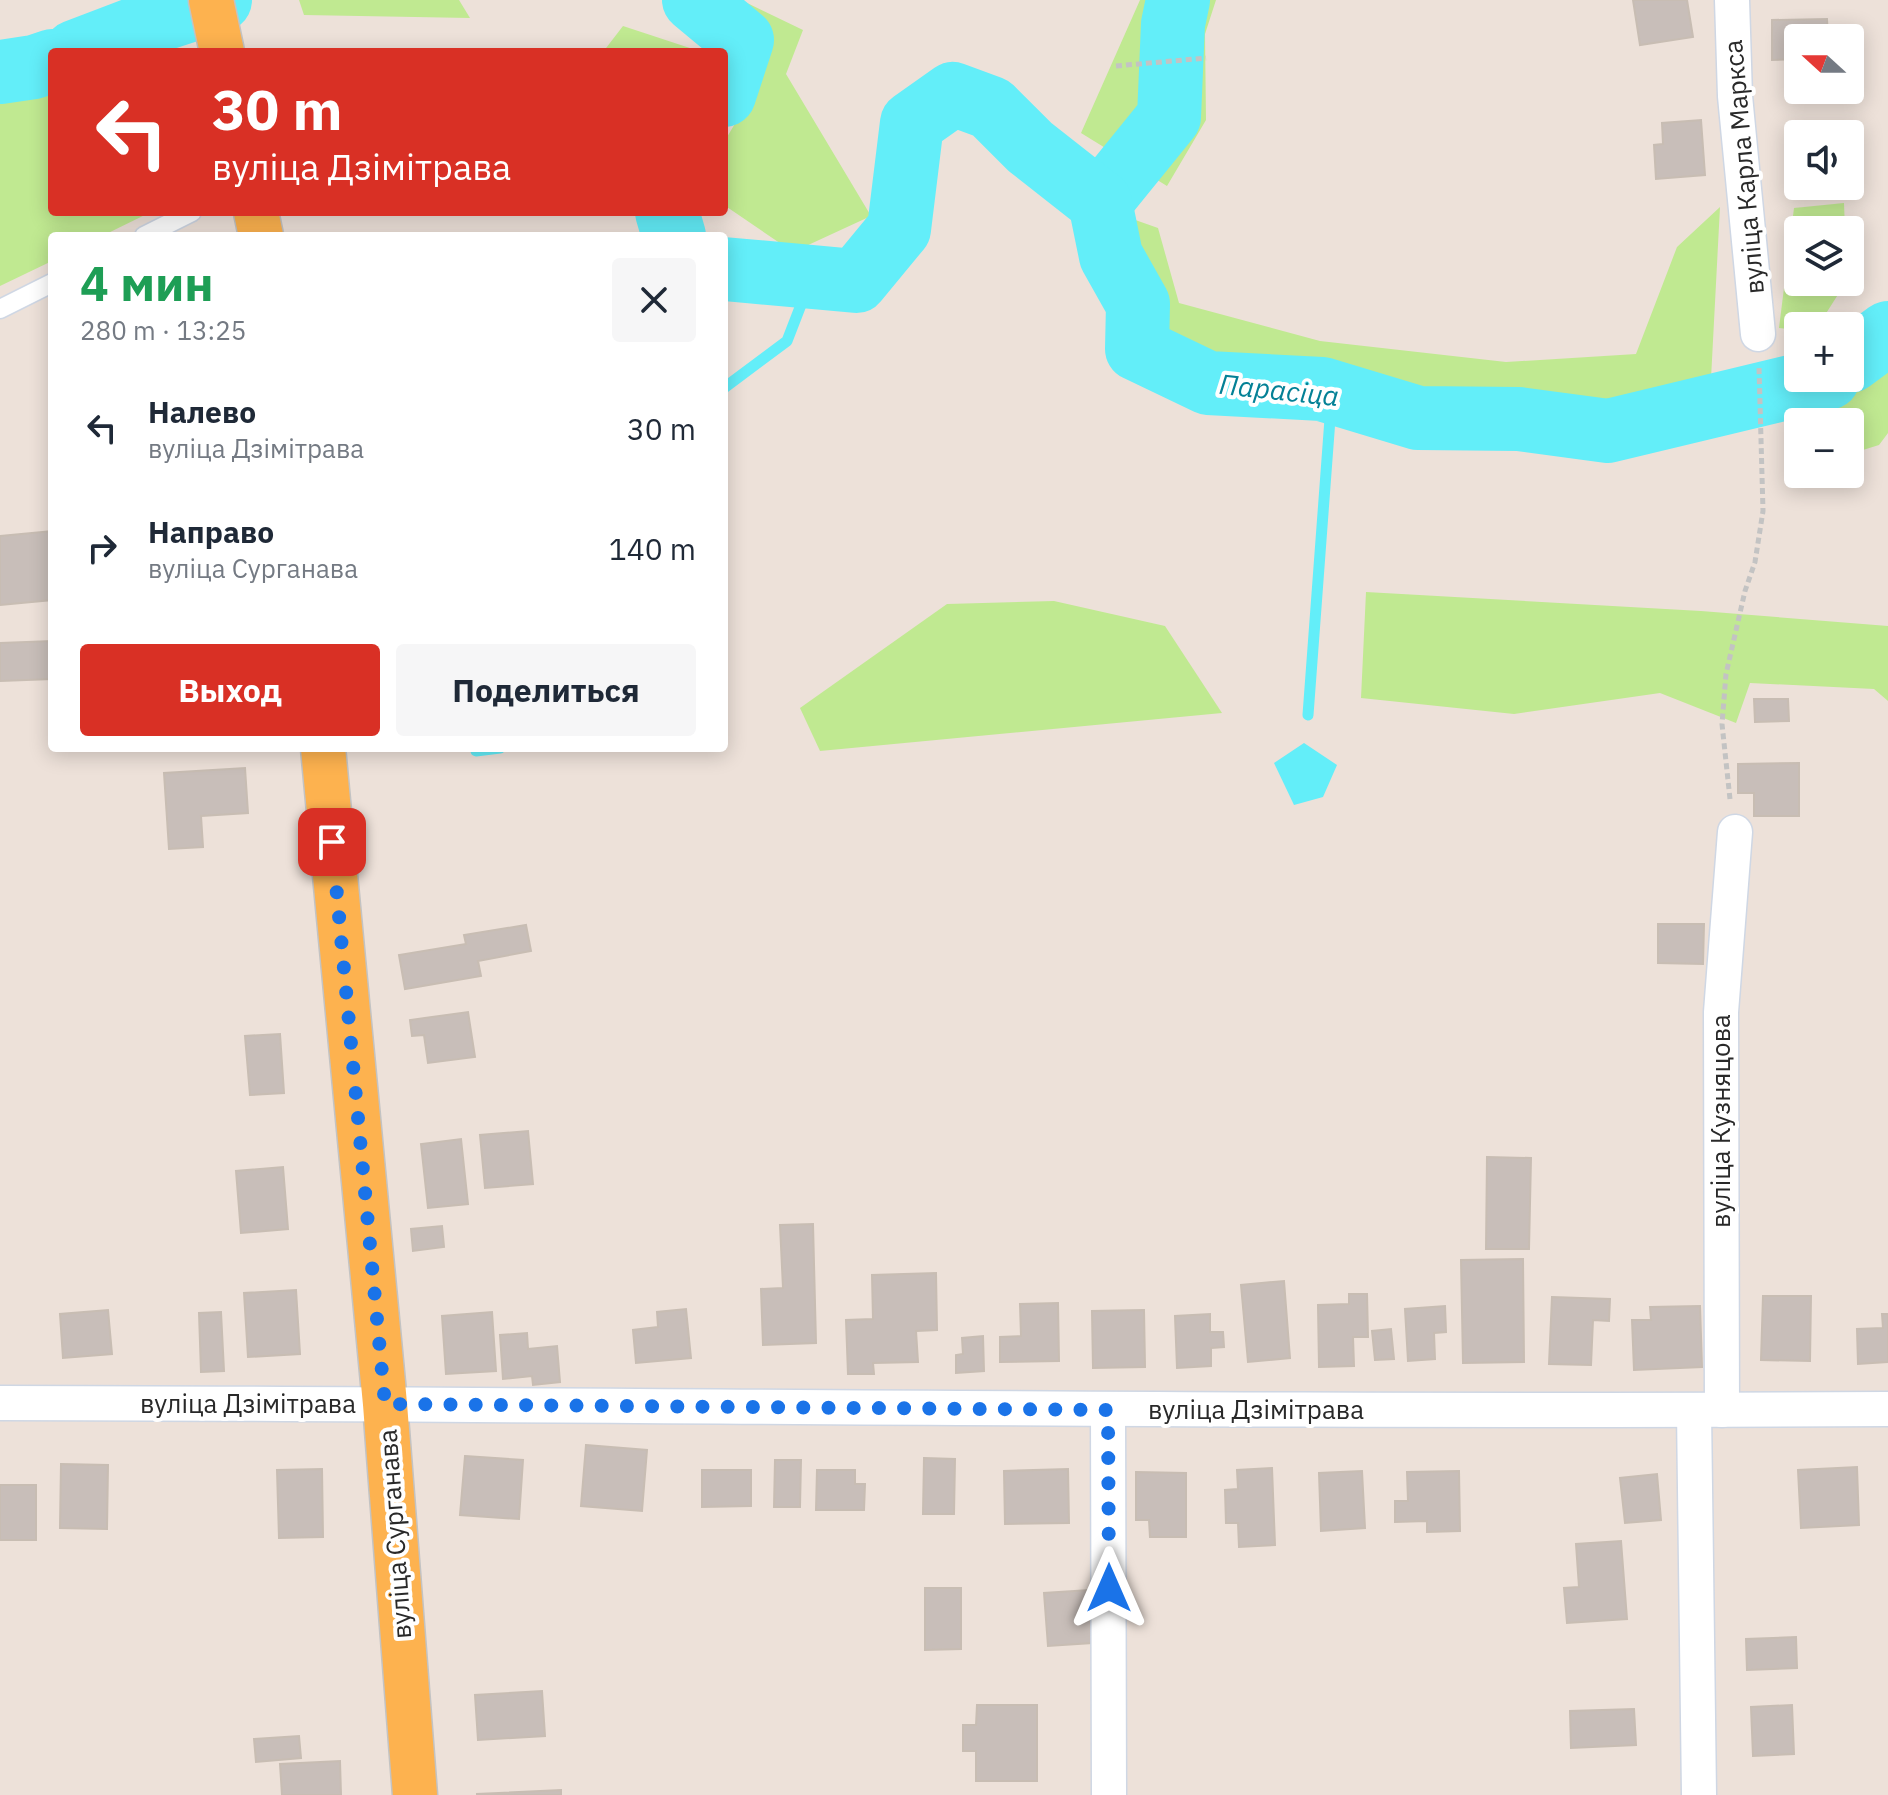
<!DOCTYPE html>
<html lang="ru">
<meta charset="utf-8">
<style>
:root{--surface:#fff;--page:#f6f6f7;--text:#1f2937;--muted:#747a83;--accent:#d93025}
body{margin:0;font-family:"IBM Plex Sans",sans-serif;background:var(--page);color:var(--text);height:100vh;display:flex;flex-direction:column;font-size:30px;white-space:nowrap}
*{box-sizing:border-box;margin:0}
p{font-size:26px;color:var(--muted)}
.icon{flex:none;width:44px;height:44px;fill:none;stroke:currentColor;stroke-width:2;stroke-linecap:round;stroke-linejoin:round}
.map{position:relative;flex:1;overflow:hidden}
.side{position:absolute;left:48px;top:232px;width:680px;height:520px;display:flex;flex-direction:column;background:var(--surface);border-radius:8px;box-shadow:0 4px 20px #0003}
.side>*{flex:none}
.banner{position:absolute;left:48px;top:48px;width:680px;height:168px;border-radius:8px;box-shadow:0 4px 20px #0003;background:#d93025;color:#fff;overflow:hidden}
.needle{width:52px;rotate:291deg}
.tools{position:absolute;left:1784px;top:24px;display:grid;gap:16px}
.tools a{display:grid;place-items:center;width:80px;height:80px;border-radius:8px;background:var(--surface);box-shadow:0 4px 20px #0003;font-size:40px}
.pin{position:absolute;display:grid;place-items:center;width:68px;height:68px;color:#fff;margin:-34px;border-radius:16px;box-shadow:0 4px 12px #0006}
.me{position:absolute;width:88px;margin:-44px;rotate:0deg;stroke-linejoin:round;filter:drop-shadow(0 0 6px #0008)}
.turn{display:flex;align-items:center;gap:28px;height:168px;padding:0 32px;font-size:36px}
.turn .icon{width:104px;height:104px;stroke-width:2.5}
.turn b{display:block;font-size:56px;line-height:68px}
.round{display:grid;place-items:center;flex:none;width:84px;height:84px;border-radius:8px;background:var(--page)}
.head{display:flex;align-items:center;justify-content:space-between;height:136px;padding:0 32px}
h1{font-size:48px;font-weight:700;line-height:60px;color:#1e9e55}
.primary-button{display:flex;gap:16px;margin-top:auto;padding:16px 32px}
.primary-button a{flex:1;height:92px;border-radius:8px;background:var(--accent);color:#fff;font-size:32px;font-weight:700;line-height:92px;text-align:center}
.primary-button a+a{background:var(--page);color:var(--text)}
ul{padding:0;list-style:none}
li{display:flex;align-items:center;gap:24px;height:120px;padding:0 32px}
li div{flex:1}
li b{display:block;font-size:30px}
li em{font-style:normal}
.map>svg:first-child{display:block}
</style>
<div class="map">
<svg width="1888" height="1795" viewBox="0 0 1888 1795">
<rect width="100%" height="100%" fill="#ede1d9"/>
<g fill="#c0e991">
<path d="M299,0H459L470,18L304,15Z"/>
<path d="M741,0L803,30L786,74L871,216L793,252L724,205V142L736,122L762,52Z"/>
<path d="M1140,0H1216L1205,34L1206,120L1167,186L1081,133Z"/>
<path d="M623,26L702,52H603Z"/>
<path d="M52,74V212H151L102,236H52V261L0,286V94Z"/>
<path d="M1844,203L1845,230H1798V282H1846L1818,326H1798V330L1779,328L1794,208Z"/>
<path d="M1720,207L1711,379L1611,414L1435,397L1312,370L1203,368L1148,342L1149,286L1124,216L1158,228L1179,303L1320,341L1506,362L1636,354L1677,247Z"/>
<path d="M1884,356L1888,362V433L1879,445L1850,454V422H1798V443L1790,411L1824,405Z"/>
<path d="M1366,592L1701,611L1888,626V701L1874,689L1750,683L1736,723L1660,693L1514,714L1361,698Z"/>
<path d="M1054,601L1165,626L1222,713L820,751L800,708L947,604Z"/>
</g>
<path fill="#63eef9" d="M1304,743L1337,765L1323,797L1294,805L1274,763Z"/>
<g fill="none" stroke-linecap="round" stroke-linejoin="round">
<g stroke="#63eef9" stroke-width="11">
<path d="M724,388L787,341L811,279"/>
<path d="M1308,715L1332,392"/>
<path d="M476,751L500,748"/>
</g>
<g stroke="#63eef9" stroke-width="64">
<path d="M694,0L742,40L724,95"/>
<path d="M75,52L156,21L220,0"/>
<path d="M0,72L34,67L52,61"/>
<path d="M1100,202L1169,117L1173,24L1178,0"/>
<path d="M667,212L674,236"/>
<path d="M724,269L856,281L899,229L912,123L953,94L991,108L1030,147L1100,202L1111,256L1138,304L1137,349L1208,383L1322,389L1418,418L1519,419L1608,431L1828,378"/>
<path d="M1850,361L1888,333"/>
</g>
</g>
<g fill="#c8beb9" stroke="#c8bdb3" stroke-width="2">
<path d="M1633,0H1687L1693,37L1640,45Z"/>
<path d="M1827,19L1828,38H1798V59L1772,60V20Z"/>
<path d="M1701,120L1705,175L1656,179L1654,145L1663,144L1662,123Z"/>
<path d="M52,531V600L0,605V536Z"/>
<path d="M52,641V679L0,681V643Z"/>
<path d="M1754,699H1788L1789,721L1755,722Z"/>
<path d="M1799,763V816H1754V793H1738V764Z"/>
<path d="M245,768L248,813L201,816L203,847L169,849L164,773Z"/>
<path d="M1658,924H1704L1703,964L1658,963Z"/>
<path d="M526,925L531,951L478,961L481,976L405,989L399,955L466,944L464,935Z"/>
<path d="M468,1012L475,1057L428,1063L424,1035L412,1036L410,1020Z"/>
<path d="M280,1034L284,1093L250,1095L245,1036Z"/>
<path d="M528,1131L533,1184L485,1188L480,1135Z"/>
<path d="M461,1139L468,1204L428,1208L421,1144Z"/>
<path d="M1487,1157L1531,1158L1529,1249H1486Z"/>
<path d="M283,1167L288,1229L241,1233L236,1171Z"/>
<path d="M813,1224L816,1343L763,1345L761,1289L783,1288L780,1225Z"/>
<path d="M442,1226L444,1247L413,1251L411,1229Z"/>
<path d="M1523,1259L1524,1362L1463,1363L1461,1260Z"/>
<path d="M936,1273L937,1330L916,1331L918,1362L873,1363L874,1374H848L846,1320L873,1319L872,1275Z"/>
<path d="M1284,1281L1290,1358L1248,1362L1241,1285Z"/>
<path d="M296,1290L300,1354L248,1357L244,1293Z"/>
<path d="M1349,1294H1367L1368,1337H1353L1354,1366L1319,1367L1318,1305L1349,1304Z"/>
<path d="M1763,1296H1811L1810,1361L1761,1360Z"/>
<path d="M1552,1297L1610,1299L1609,1321L1593,1320L1591,1365L1549,1364Z"/>
<path d="M1058,1303L1059,1361L1000,1362V1337L1021,1336L1020,1304Z"/>
<path d="M1445,1306L1446,1332L1434,1333L1435,1359L1408,1361L1405,1309Z"/>
<path d="M1700,1306L1702,1367L1634,1370L1632,1320H1651L1650,1307Z"/>
<path d="M686,1309L691,1358L636,1363L633,1330L658,1327L657,1312Z"/>
<path d="M108,1310L112,1354L63,1358L60,1314Z"/>
<path d="M1144,1310L1145,1367L1093,1368L1092,1311Z"/>
<path d="M221,1312L224,1371L201,1372L199,1313Z"/>
<path d="M492,1312L496,1371L446,1374L442,1316Z"/>
<path d="M1210,1314V1332H1223L1224,1347L1211,1348V1366L1177,1368L1175,1316Z"/>
<path d="M1882,1314H1888V1362L1858,1364L1857,1329L1883,1328Z"/>
<path d="M1391,1329L1394,1359L1375,1360L1372,1331Z"/>
<path d="M527,1333L528,1349L557,1346L560,1382L533,1385L532,1376L503,1379L500,1335Z"/>
<path d="M983,1336L984,1371L956,1373V1355L963,1354L962,1338Z"/>
<path d="M586,1445L647,1450L642,1511L581,1506Z"/>
<path d="M465,1456L523,1460L519,1519L460,1515Z"/>
<path d="M924,1458L955,1459L954,1514H923Z"/>
<path d="M775,1460H801L800,1507H774Z"/>
<path d="M61,1464L108,1465L107,1529L60,1528Z"/>
<path d="M1857,1467L1859,1525L1801,1528L1798,1470Z"/>
<path d="M1272,1468L1275,1545L1239,1547L1238,1523H1226L1225,1490L1238,1489L1237,1470Z"/>
<path d="M322,1469L323,1537L279,1538L277,1470Z"/>
<path d="M1068,1469L1069,1523L1005,1524L1004,1471Z"/>
<path d="M702,1470H751V1506L702,1507Z"/>
<path d="M817,1470H855V1484H865L864,1510H816Z"/>
<path d="M1362,1471L1365,1528L1321,1531L1319,1473Z"/>
<path d="M1459,1471L1460,1531L1427,1532V1521L1395,1522V1501H1408L1407,1472Z"/>
<path d="M1136,1472L1186,1473V1537H1150L1149,1520H1136Z"/>
<path d="M1657,1474L1661,1520L1625,1523L1620,1478Z"/>
<rect x="0" y="1485" width="36" height="55"/>
<path d="M1621,1541L1627,1619L1567,1623L1564,1588L1579,1587L1576,1544Z"/>
<path d="M925,1588H961V1649L925,1650Z"/>
<path d="M1089,1590L1092,1643L1048,1646L1044,1593Z"/>
<path d="M1796,1637L1797,1668L1747,1670L1746,1639Z"/>
<path d="M542,1691L545,1736L478,1740L475,1695Z"/>
<path d="M977,1705H1037V1781H976V1751H963V1725H976Z"/>
<path d="M1792,1705L1794,1754L1753,1756L1751,1707Z"/>
<path d="M1634,1709L1636,1745L1571,1748L1570,1711Z"/>
<path d="M299,1736L301,1758L256,1762L254,1739Z"/>
<path d="M340,1761L341,1795H282L280,1764Z"/>
<path d="M561,1790V1795H477V1794Z"/>
</g>
<g fill="none" stroke-linecap="round" stroke-linejoin="round">
<g stroke="#cfd7e4" stroke-width="21">
<g id="service">
<path d="M144,236L192,212"/>
<path d="M0,309L52,283"/>
</g>
</g>
<g stroke="#cfd7e4" stroke-width="37">
<g id="minor">
<path d="M1732,0L1735,96L1758,334"/>
<path d="M0,1403C629,1404 1259,1413 1888,1409"/>
<path d="M1108,1410L1109,1795"/>
<path d="M1722,1410L1721,1012L1735,832"/>
<path d="M1694,1411L1699,1795"/>
</g>
</g>
<g stroke="#c3c3c3" stroke-width="47">
<g id="primary">
<path d="M211,0L222,52"/>
<path d="M256,212L261,236"/>
<path d="M323,748L385,1404L415,1795"/>
</g>
</g>
<g stroke="#c3c3c3" stroke-width="5" stroke-dasharray="6 4" stroke-linecap="butt">
<path d="M1116,66L1206,58"/>
<path d="M1730,799L1722,724L1726,674L1745,591L1755,562L1763,511L1759,367"/>
</g>
<use href="#service" stroke="#fff" stroke-width="18"/>
<use href="#minor" stroke="#fff" stroke-width="34"/>
<use href="#primary" stroke="#fdb24f" stroke-width="44"/>
</g>
<g fill="none" stroke-linecap="round" stroke-linejoin="round">
<path stroke="#1a73e8" stroke-width="14" stroke-dasharray="0 25.2" d="M332,842L385,1404L1108,1410L1109,1588"/>
</g>
<g text-anchor="middle" stroke-width="8" stroke-linejoin="round" paint-order="stroke">
<g font-size="26" fill="#292929" stroke="#fff">
<text transform="translate(1744 167) rotate(-95)" y="9">вуліца Карла Маркса</text>
<text transform="translate(1721 1121) rotate(-90)" y="9">вуліца Кузняцова</text>
<text x="248" y="1413">вуліца Дзімітрава</text>
<text x="1256" y="1419">вуліца Дзімітрава</text>
<text transform="translate(395 1534) rotate(-94)" y="9">вуліца Сурганава</text>
</g>
<g font-size="28" font-style="italic" fill="#048196" stroke="#fff">
<text transform="translate(1279 390) rotate(6)" y="10">Парасіца</text>
</g>
</g>
</svg>
<div class="tools">
<a><svg class="needle" viewBox="-14 -14 28 28"><path d="M0-13l5 13h-10z" fill="#e53935"/><path d="M0 13l5-13h-10z" fill="#747a83"/></svg></a>
<a><svg class="icon" aria-label="sound" viewBox="0 0 24 24"><path d="M4 9h4l5-4v14l-5-4H4zM17 9q2 3 0 6"/></svg></a>
<a><svg class="icon" aria-label="layers" viewBox="0 0 24 24"><path d="M12 4l9 5-9 5-9-5zM3 14l9 5 9-5"/></svg></a>
<a>+</a>
<a>−</a>
</div>
<div class="pin" style="left:332px;top:842px;background:#d93025"><svg class="icon" aria-label="arrive" viewBox="0 0 24 24"><path d="M6 21V4h12l-3 4 3 4H6"/></svg></div>
<svg class="me" style="left:1109px;top:1588px" viewBox="-20 -20 40 40"><path d="M0-17L14 15 0 8-14 15z" fill="#1a73e8" stroke="#fff" stroke-width="4"/></svg>
<div class="banner">
<div class="turn"><svg class="icon" aria-label="left" viewBox="0 0 24 24"><path d="M17 20v-9H6M10 6l-5 5 5 5"/></svg><div><b>30 m</b>вуліца Дзімітрава</div></div>
</div>
<section class="side">
<div class="head"><div><h1>4 мин</h1><p>280 m · 13:25</p></div><a class="round"><svg class="icon" aria-label="close" viewBox="0 0 24 24"><path d="M6 6l12 12M18 6L6 18"/></svg></a></div>
<ul>
<li><svg class="icon" aria-label="left" viewBox="0 0 24 24"><path d="M17 20v-9H6M10 6l-5 5 5 5"/></svg><div><b>Налево</b><p>вуліца Дзімітрава</p></div><em>30 m</em></li>
<li><svg class="icon" aria-label="right" viewBox="0 0 24 24"><path d="M7 20v-9h11M14 6l5 5-5 5"/></svg><div><b>Направо</b><p>вуліца Сурганава</p></div><em>140 m</em></li>
</ul>
<div class="primary-button"><a>Выход</a><a>Поделиться</a></div>
</section>
</div>
